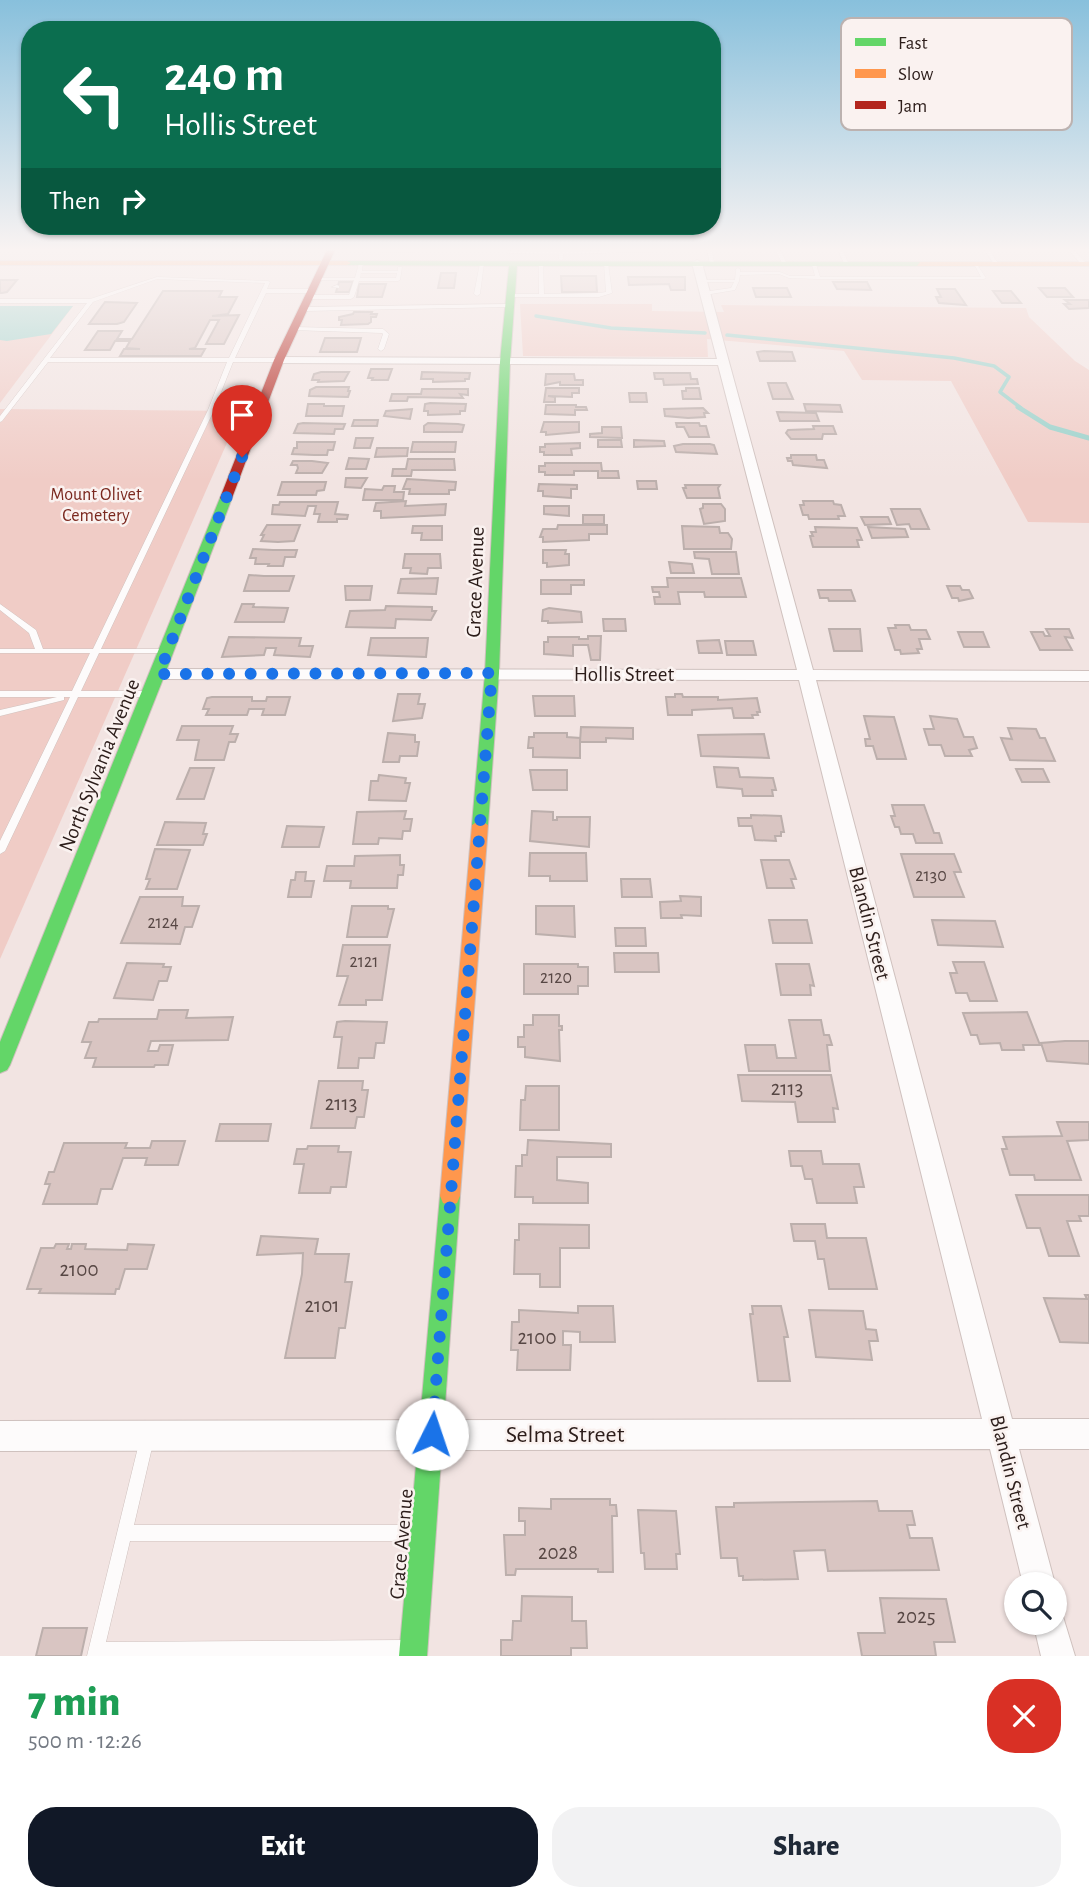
<!DOCTYPE html>
<meta charset="utf-8">
<style>
:root{--surface:#fff;--page:#f2f2f3;--text:#1f2937;--muted:#747a83;--accent:#111827}
body{margin:0;font-family:"Alegreya Sans",sans-serif;background:var(--page);color:var(--text);height:100vh;display:flex;flex-direction:column;font-size:26px;white-space:nowrap}
*{box-sizing:border-box;margin:0}
p{font-size:23px;color:var(--muted)}
.icon{flex:none;width:38px;height:38px;fill:none;stroke:currentColor;stroke-width:2;stroke-linecap:round;stroke-linejoin:round}
.map{position:relative;height:1656px;overflow:hidden}
.details{display:flex;flex-direction:column;background:var(--surface);flex:1}
.details>*{flex:none}
.top-card{position:absolute;left:21px;top:21px;width:700px;height:214px;border-radius:28px;box-shadow:0 2px 5px #0004;background:#0b6e4f;color:#fff;overflow:hidden}
.fabs{position:absolute;left:1004px;top:1572px;display:grid;gap:14px}
.fabs a{display:grid;place-items:center;width:63px;height:63px;border-radius:50%;background:var(--surface);box-shadow:0 2px 5px #0004;font-size:35px}
.pin{position:absolute;display:grid;place-items:center;width:60px;height:60px;color:#fff;margin:-72px -30px;border-radius:50% 50% 50% 0;rotate:-45deg;box-shadow:0 0 7px #0007}
.pin .icon{rotate:45deg}
.me{position:absolute;width:77px;margin:-38px;rotate:4deg;stroke-linejoin:round;filter:drop-shadow(0 0 5px #0008)}
.turn{display:flex;align-items:center;gap:24px;height:147px;padding:0 28px;font-size:32px}
.turn .icon{width:91px;height:91px;stroke-width:2.5}
.turn b{display:block;font-size:49px;line-height:60px}
.then{display:flex;align-items:center;height:66px;padding:0 28px;background:#0003;gap:14px;font-size:26px}
.round{display:grid;place-items:center;flex:none;width:74px;height:74px;border-radius:28px;background:var(--page)}
.head{display:flex;align-items:center;justify-content:space-between;height:119px;padding:0 28px}
h1{font-size:42px;font-weight:800;line-height:52px;color:#1e9e55}
.action{display:flex;gap:14px;margin-top:auto;padding:14px 28px}
.action a{flex:1;height:80px;border-radius:28px;background:var(--accent);color:#fff;font-size:28px;font-weight:800;line-height:80px;text-align:center}
.action a+a{background:var(--page);color:var(--text)}
.map>svg:first-child{display:block}
</style>
<div class="map">
<svg width="1089" height="1656" viewBox="0 0 1089 1656">
<rect width="100%" height="100%" fill="#f2e4e2"/>
<g fill="#f0ccc6">
<path d="M520,304H652V311L724,312L721,305L1026,308L1029,317L1075,361L1089,370V523L1028,522L951,381L862,380L844,351L707,339L708,357L523,356Z"/>
<path d="M0,306H73L0,403Z"/>
<path d="M0,409L241,411L0,959Z"/>
</g>
<path fill="#98d1ca" d="M0,306H73L51,334L7,341L0,340Z"/>
<g fill="none" stroke-linecap="round" stroke-linejoin="round">
<g stroke="#98d1ca" stroke-width="3.5">
<path d="M536,316L611,328L705,333"/>
<path d="M727,335L954,358L994,366L1009,377L1000,392L1021,408"/>
</g>
<path stroke="#98d1ca" stroke-width="5" d="M1018,407L1050,427L1089,438"/>
</g>
<g fill="#d9c5c2" stroke="#bcafac" stroke-width="2">
<path d="M441,273H456L454,288H438Z"/>
<path d="M561,276H596L597,292H562Z"/>
<path d="M628,277H685V290H671L669,284L629,285Z"/>
<path d="M0,280H17L7,292L2,293H0Z"/>
<path d="M339,282H353L349,292H336Z"/>
<path d="M833,282H867L871,290L837,289Z"/>
<path d="M359,284H386L382,297H357Z"/>
<path d="M753,288H787L791,297H756Z"/>
<path d="M1039,288H1065L1073,297H1047Z"/>
<path d="M937,289H955L966,305L939,303L936,297H941Z"/>
<path d="M163,291H222L219,297H237L228,314L212,316L239,315L224,344H206L219,320H210L195,348L189,349H205L201,356H120L124,349H140L126,348L130,341H115L110,350H85L98,331H122L117,339H132Z"/>
<path d="M993,291H1011L1021,303H1002Z"/>
<path d="M1065,300H1089V308L1069,309L1064,304H1070Z"/>
<path d="M105,302L137,303L124,322L117,324H89Z"/>
<path d="M354,312H372L371,314H377L376,317H371V322L368,324L341,325L342,320H339V317L353,314Z"/>
<path d="M325,338H361L357,352H320Z"/>
<path d="M764,351L792,352L795,361H760L757,352Z"/>
<path d="M371,369H392L388,380H372L373,378H368Z"/>
<path d="M321,372H349L344,381L318,382L319,380H312L314,374Z"/>
<path d="M422,372L470,373L469,379H465V381L433,382V379H421Z"/>
<path d="M654,373H690L691,379H697L698,384L664,385L663,379H655Z"/>
<path d="M546,374H574L575,380H583V385H560V382L545,385Z"/>
<path d="M768,383H786L793,399H773Z"/>
<path d="M316,387H349L348,391H350L348,397L309,396L310,390Z"/>
<path d="M546,388H579V393H572V397L548,396L555,397V402H544Z"/>
<path d="M686,388H699L701,399H683L682,391H686Z"/>
<path d="M422,389H468V395L460,394L463,398L408,397L407,401H390L392,394H421Z"/>
<path d="M629,393H646L647,402H630Z"/>
<path d="M430,403L466,404L465,411H460V414L428,415V411H424L425,404Z"/>
<path d="M308,404H324V406H344L342,416H306Z"/>
<path d="M804,404L840,405L842,412L806,411Z"/>
<path d="M546,405H576V407H586L587,410H575V415L545,414Z"/>
<path d="M703,408L708,413H704L705,417L688,418L665,416L664,409Z"/>
<path d="M412,409L410,419L384,416L386,411Z"/>
<path d="M777,412L816,413L819,421H780Z"/>
<path d="M354,420H378L377,426H352Z"/>
<path d="M544,422H579V432L546,435V432H541Z"/>
<path d="M428,423L458,424L464,425L462,432H424V426Z"/>
<path d="M676,423H699L700,426H706L709,437H689L684,427H677Z"/>
<path d="M298,424L303,423L345,424L343,429H335L334,434L294,433Z"/>
<path d="M813,426H833L836,434H823L822,439H791L786,433L788,430L814,429Z"/>
<path d="M602,427H621L622,438L590,437V434L602,433Z"/>
<path d="M356,438H373L370,448H354Z"/>
<path d="M598,440H621L622,447H598Z"/>
<path d="M634,440L664,441L665,446L634,447Z"/>
<path d="M297,442H335L333,450H328L327,455H314L292,454L294,448H297Z"/>
<path d="M413,442H456L455,452H411Z"/>
<path d="M580,443V448L571,449L572,455H544V452H540V447H545V444Z"/>
<path d="M683,444H710L714,445L717,454L676,452L674,446Z"/>
<path d="M377,448H408L407,456L375,457Z"/>
<path d="M791,455H816L817,460H824L827,468L793,465L792,461H788L787,458H791Z"/>
<path d="M349,458L369,459L366,469H346Z"/>
<path d="M408,459H454L455,470H412L411,476H392L393,469H406Z"/>
<path d="M293,461H312L328,463L322,473H296L298,468L297,465H291Z"/>
<path d="M545,463H601L602,471H618L619,478H598V471H574V475H545V472H539V466H545Z"/>
<path d="M346,478H367L361,488L345,487Z"/>
<path d="M407,479L456,482L455,490H449V494H409L410,489H403Z"/>
<path d="M637,481H656L657,489H638Z"/>
<path d="M282,482H326L324,490L317,491L316,495H278Z"/>
<path d="M539,484L577,485V489H571V498L543,496V491H538Z"/>
<path d="M685,485H720L718,488L720,498H687L683,488H686Z"/>
<path d="M384,486H395L394,492H404L403,500H363L365,489L382,490Z"/>
<path d="M406,501L405,506L446,504L445,515L381,518V511H374L376,503Z"/>
<path d="M803,501H833L834,504L841,505L845,516H838L839,519H809L808,515H803L800,505H804Z"/>
<path d="M280,502H338L335,514L348,515L347,519H337V522H318L320,514H314L316,506H308L305,516L272,514L273,505H279Z"/>
<path d="M703,504H721L725,509V521L704,524L700,509L703,508Z"/>
<path d="M544,506H569V516L544,514Z"/>
<path d="M891,509H920L929,529H911L909,524L897,525Z"/>
<rect x="583" y="515" width="21" height="9"/>
<path d="M861,517H888L891,524L865,525Z"/>
<path d="M267,525H300L294,541L278,542L261,541L264,535H261Z"/>
<path d="M558,525H607V534H589V540L543,542V537H540L543,529H557Z"/>
<path d="M413,526H442V540H421L422,533H412Z"/>
<path d="M682,526L719,527L720,533H728L732,539L731,549H684Z"/>
<path d="M815,527L857,528L862,540H857L859,547H813L810,536H813L811,532H816Z"/>
<path d="M868,527L905,529L908,537L872,538Z"/>
<path d="M253,549L273,550H297L295,557H285L283,566H268L269,564H255L256,558H250Z"/>
<path d="M543,550H566L565,554H569V565L547,567V563H543Z"/>
<path d="M694,552H736L739,574H712L709,559L695,558Z"/>
<path d="M405,554H440L441,568H428L427,574L410,573L411,568H403Z"/>
<path d="M669,562L692,564L694,573H671Z"/>
<path d="M249,575L264,576H294L289,591H244Z"/>
<path d="M438,578L436,594L398,593L401,579Z"/>
<path d="M667,578H741L746,597H705L704,592H678L680,604H655L654,597H660L659,592H653L652,587H668Z"/>
<path d="M541,580H584V585H571V594H541Z"/>
<path d="M345,586H372L370,600H346Z"/>
<path d="M947,586H960L962,590H969L973,598L959,601L958,598H952Z"/>
<path d="M818,590H851L855,601H829L828,598H820Z"/>
<path d="M242,604H254L253,607L288,608L284,622H235Z"/>
<path d="M386,606L432,607V611H436L431,620L396,619L395,628L346,627L350,611L385,610Z"/>
<path d="M549,608L581,612L582,622L548,623V621H542L543,610Z"/>
<path d="M603,619H625L626,631H604Z"/>
<path d="M895,625H909L911,630H926L930,639H919L922,649H917L919,653L901,654L900,650H895L888,628H896Z"/>
<path d="M829,629H860L862,651H834Z"/>
<path d="M1046,629H1069L1073,638L1065,637L1072,650H1040L1031,632H1043L1045,636H1050Z"/>
<path d="M958,632H983L989,647H964Z"/>
<path d="M588,636H601L600,660H591L588,645H573V656L544,654V642H548V637H579V639H588Z"/>
<path d="M229,637L301,638L299,646H313L310,657L274,655L276,648H266L264,655L222,657Z"/>
<path d="M371,638H428L426,657L368,655Z"/>
<path d="M719,640L722,653H699L697,641Z"/>
<path d="M725,641H753L756,655H727Z"/>
<path d="M398,694H420L418,704H425L422,718L393,721Z"/>
<path d="M675,694H682L683,697H718V700L757,698L760,712H757L758,715H752L753,718H734L732,708L692,710V715H668L666,697H675Z"/>
<path d="M533,696H574L575,716H535Z"/>
<path d="M212,697H252V701H266L267,697H290L285,715H262L264,709H249L247,715H206L209,709H203L207,698Z"/>
<path d="M864,716L894,717L906,759H877L873,746H866L865,739H870Z"/>
<path d="M930,716L957,719L964,737H973L977,748L969,750L972,756H945L941,745H929L924,729H934Z"/>
<path d="M182,726H233L230,734H238L235,742H229L224,760H195L199,740H177Z"/>
<path d="M581,727L633,728V739L606,738V742H580Z"/>
<path d="M1008,728L1036,729L1040,738H1045L1055,761L1010,760L1001,738L1012,739Z"/>
<path d="M388,733L415,735V742H419L417,756H400L399,762H383Z"/>
<path d="M534,733H567V737L580,738V758L533,757V748H528L529,737H534Z"/>
<path d="M764,734L769,758L701,756L698,735Z"/>
<path d="M714,767L738,768L740,777L773,778L776,790H772L773,796H743L742,789L717,787Z"/>
<path d="M190,768H214L204,799H177Z"/>
<path d="M1016,769H1043L1049,782H1022Z"/>
<path d="M530,770H567V790H533Z"/>
<path d="M379,775L406,778L405,783H410L406,801L369,800L371,781H378Z"/>
<path d="M892,805H924L934,833H939L942,843H916L913,834H901L899,827H895L891,816H895Z"/>
<path d="M406,811L404,819H412L410,831H403L402,839L379,838L378,844H353L357,812Z"/>
<path d="M532,811L553,812V820H557V817H590L589,847L530,841Z"/>
<path d="M751,815L781,816L784,832H781V836H775L776,841L755,840L752,826H739L738,818H751Z"/>
<path d="M165,822L206,823L203,834H207L203,845H157Z"/>
<path d="M287,826L324,827L319,847H282Z"/>
<path d="M155,849L190,850L177,889H146L150,879H146Z"/>
<path d="M530,853H586L587,881H550V876H529Z"/>
<path d="M901,854H954L961,872H954L964,897H914Z"/>
<path d="M400,855V865H404L403,875H398L397,888H350L351,881H324L327,866H354L355,856Z"/>
<path d="M761,860H789L796,879H791L794,888H767Z"/>
<path d="M296,872H306L305,881H314L311,897H288L291,880H295Z"/>
<path d="M621,879H650L652,897H622Z"/>
<path d="M680,896L701,897V916L681,915L682,918H661L660,902L681,901Z"/>
<path d="M140,897H183L182,906H199L192,927H185L180,944L121,943Z"/>
<path d="M352,906H388V909H394L387,937H347Z"/>
<path d="M536,906H574L575,937L536,934Z"/>
<path d="M769,920H807L812,943H773Z"/>
<path d="M932,920L995,921L1003,947L938,945Z"/>
<path d="M615,928H645L646,946H616Z"/>
<path d="M343,945H390L382,1000H366V1005H339L348,976H337Z"/>
<path d="M614,953H658L659,972H615Z"/>
<path d="M953,962H984L997,1001H970L967,993H956L950,973H957Z"/>
<path d="M127,963L164,964L163,967H171L167,981H159L153,1000L114,998Z"/>
<path d="M524,964H578V967H588V986H578V994H524Z"/>
<path d="M776,964H809L814,986L810,985L811,995H781Z"/>
<path d="M159,1010H188L186,1018L233,1017L228,1040L151,1041L148,1051H158L160,1045H173L168,1065H155L154,1067H93L96,1058H85L91,1042H82L89,1022H98L99,1019H157Z"/>
<path d="M1027,1012L1040,1045H1023L1024,1050H1002L1000,1043L980,1044L977,1035H971L963,1013Z"/>
<path d="M533,1015H559V1026H562V1030H559L560,1061L525,1057V1047H518V1037H524V1025H533Z"/>
<path d="M789,1020H821L824,1035H829L832,1045H827L830,1071H749L745,1045H775L777,1058H796Z"/>
<path d="M345,1021L387,1022L384,1043H376L374,1058H359L358,1068H338L342,1037H334L337,1022Z"/>
<path d="M1065,1041H1089V1064L1047,1061L1041,1043Z"/>
<path d="M738,1075H831L838,1109L833,1108L835,1122H798L795,1102L742,1101Z"/>
<path d="M319,1081H363L362,1090H368L364,1117H357L355,1128H311Z"/>
<path d="M526,1086H559V1130H520L521,1100H525Z"/>
<path d="M1057,1122H1089V1140L1067,1141L1081,1180H1035L1034,1175H1010L1002,1149H1007L1003,1137L1062,1136Z"/>
<path d="M220,1124H271L268,1141H216Z"/>
<path d="M528,1140L611,1144V1157H557V1180L588,1183V1203H533V1197H515L516,1166H522V1155H527Z"/>
<path d="M152,1141H185L178,1165H145L147,1158H123L112,1189H101L97,1204H43L50,1184H45L49,1172H54L64,1143H127L125,1148H150Z"/>
<path d="M308,1146H339L338,1152H351L346,1187H331L330,1193H299L304,1164H294L297,1149H307Z"/>
<path d="M789,1151H821L823,1164H859L864,1187H854L857,1203H817L812,1179H805L802,1166H791Z"/>
<path d="M1016,1195H1089V1216H1079L1081,1221H1067L1079,1256H1049L1040,1228H1027Z"/>
<path d="M519,1224L589,1225V1248H560V1287H540V1274H514L515,1240H519Z"/>
<path d="M791,1224H825L827,1238H866L877,1289H829L824,1259H818L815,1241H794Z"/>
<path d="M261,1236L318,1239L315,1254H349L345,1282H352L345,1328H339L335,1358H285L302,1274L303,1253L257,1255Z"/>
<path d="M56,1244H69L67,1249H71L72,1244H86L85,1249L127,1250L128,1244L154,1245L147,1269H125L119,1289H116L115,1294L39,1293L41,1289H27L41,1248H54Z"/>
<path d="M1085,1295H1089V1343L1060,1342L1044,1298L1087,1299Z"/>
<path d="M578,1306H613L615,1342H580V1332L563,1331V1345H571L570,1370H517L518,1350H511L512,1322H519V1310L578,1313Z"/>
<path d="M752,1306H781L788,1337H784L790,1381H758L750,1314H753Z"/>
<path d="M809,1310L863,1311L866,1329L876,1330L878,1341H869L872,1360L816,1357Z"/>
<path d="M551,1499H610V1505H616L617,1516H612L613,1572H598V1569H516L515,1575H506L504,1535H525V1521H519V1508L551,1509Z"/>
<path d="M877,1501L879,1511H912L915,1525H907L910,1538H932L939,1570L828,1571L825,1550L794,1551L798,1579L743,1580V1576H739L737,1558H721L716,1507H734V1503Z"/>
<path d="M638,1510L676,1511L680,1554H676L677,1569H645L644,1553H641Z"/>
<path d="M522,1596L572,1597V1621H586L587,1648H571V1656H501V1640H512L513,1621H521Z"/>
<path d="M880,1598L946,1599L955,1642H934L936,1656H862L858,1633H885Z"/>
<path d="M43,1628H87L81,1656H36Z"/>
</g>
<g fill="none" stroke-linecap="round" stroke-linejoin="round">
<g stroke="#cfc1be" stroke-width="1">
<g id="lane">
<path d="M670,248H675V250L673,251L563,254V259L561,260L559,259V254L508,253L506,252L508,251L561,252Z"/>
<path d="M837,248H842L849,265H845Z"/>
<path d="M983,248H988L999,265H995Z"/>
<path d="M1067,248H1072L1086,263V265H1082Z"/>
<path d="M331,249L413,250L415,251L413,252L329,251Z"/>
<path d="M707,249H778L780,250L787,264L783,265L776,251H712L714,263L712,264L710,263Z"/>
<path d="M361,262L363,263L362,271H398V267H402L400,280L398,281H359L354,297L351,299H309L306,297L309,295H349L354,280H317L315,279L317,278H355L359,263ZM361,273H397L396,278H360Z"/>
<path d="M482,262L484,263L480,294L477,296L474,294L480,263Z"/>
<path d="M541,262L543,263L544,294L599,293L606,292L604,263L606,262L608,263L612,293L599,297H509V295L511,294H539V263Z"/>
<path d="M814,263L816,264L820,277H981L974,264L976,263L986,278L984,279H818L789,278L779,274L740,275L739,281L735,290L705,295L702,293L703,292L731,288L734,282H702L700,281L702,280H735L736,269L738,268L740,269V272H780L790,276H815L812,264Z"/>
<path d="M157,277L268,281L270,282L267,289H312L315,291L312,293H266L235,358H279L282,360L279,362H233L214,410L101,649H167L171,651L167,653H99L81,691H150L154,694L150,697H78L5,851L0,854V841L70,697H64V700L0,716V710L57,697H0V691H72L90,653H0V649H35L29,633L0,610V604L36,630L43,649H93L208,410L227,362H48L2,421L0,422V416L87,303H0V299H90ZM157,279L265,283L229,358H50L93,302Z"/>
<path d="M337,285L339,286V288L332,287Z"/>
<path d="M512,304L513,305L510,307L304,311L301,309L304,307Z"/>
<path d="M294,327L383,329L389,334L384,349L381,351L378,349L383,334L382,333L292,330V328Z"/>
<path d="M147,1432L152,1434L154,1439L134,1525H412L418,1527L420,1533L418,1539L412,1541H130L106,1642L403,1640L409,1642L411,1648L409,1654L404,1656H87L140,1439L142,1434Z"/>
</g>
</g>
<g stroke="#cfc1be" stroke-width="2">
<g id="street">
<path d="M697,260L702,263L813,670L1089,671V681L816,680L1012,1419H1089V1449H1019L1055,1584H1023L990,1449L0,1451V1421L982,1419L799,680L158,679L150,674L158,669L797,670L718,365L279,363L273,360L279,357L717,359L692,263Z"/>
<path d="M1055,1608L1061,1610L1075,1656H1041L1033,1622H1055Z"/>
</g>
</g>
<g stroke="#cfc1be" stroke-width="2">
<g id="fast">
<path d="M347,261L920,262L924,264L920,266H517L510,362L499,673L488,825L480,830L472,825L485,673L500,362L509,266L344,265Z"/>
<path d="M226,495L232,498L165,674L10,1065L7,1070L0,1073V1042L220,498Z"/>
<path d="M450,1187L457,1189L460,1196L427,1656H399L440,1196L443,1189Z"/>
</g>
</g>
<g stroke="#cfc1be" stroke-width="2">
<g id="slow">
<path d="M0,261H347L351,263L347,265H0Z"/>
<path d="M920,262H1089V266H917Z"/>
<path d="M480,820L488,825L460,1196L457,1203L450,1205L443,1203L440,1196L472,825Z"/>
</g>
</g>
<g stroke="#cfc1be" stroke-width="2">
<path id="jam" d="M328,248H336L284,360L232,498L222,500L220,498L274,360Z"/>
</g>
<use href="#lane" fill="#fdfbfb" fill-rule="evenodd"/>
<use href="#street" fill="#fdfbfb" fill-rule="evenodd"/>
<use href="#fast" fill="#63d668" fill-rule="evenodd"/>
<use href="#slow" fill="#ff974d" fill-rule="evenodd"/>
<use href="#jam" fill="#b3261e" fill-rule="evenodd"/>
</g>
<linearGradient id="sky" x2="0" y2="1"><stop stop-color="#88c0dc"/><stop offset="0.52" stop-color="#f9f3f2"/><stop offset="1" stop-color="#f9f3f2" stop-opacity="0"/></linearGradient>
<rect width="1089" height="480" fill="url(#sky)"/>
<g fill="none" stroke-linecap="round" stroke-linejoin="round">
<path stroke="#1a73e8" stroke-width="12" stroke-dasharray="0 21.6" d="M242,457L159,674L492,673L432,1434"/>
</g>
<g text-anchor="middle" stroke-width="5" stroke-linejoin="round" paint-order="stroke">
<g font-size="18" fill="#7a281e" stroke="#faf2f0">
<text x="96" y="500">Mount Olivet<tspan x="96" dy="21">Cemetery</tspan></text>
</g>
<g font-size="18" fill="#574744">
<text x="931" y="881">2130</text>
<text x="163" y="928">2124</text>
<text x="364" y="967">2121</text>
<text x="556" y="983">2120</text>
</g>
<g font-size="21" fill="#2c1d1a" stroke="#faf2f0">
<text transform="translate(475 582) rotate(-88)" y="7">Grace Avenue</text>
<text x="624" y="681">Hollis Street</text>
<text transform="translate(99 765) rotate(-68)" y="7">North Sylvania Avenue</text>
<text transform="translate(870 923) rotate(76)" y="7">Blandin Street</text>
<text transform="translate(1011 1472) rotate(76)" y="7">Blandin Street</text>
<text transform="translate(401 1544) rotate(-85)" y="7">Grace Avenue</text>
</g>
<g font-size="21" fill="#574744">
<text x="787" y="1095">2113</text>
<text x="341" y="1110">2113</text>
<text x="79" y="1276">2100</text>
<text x="322" y="1312">2101</text>
<text x="537" y="1344">2100</text>
<text x="558" y="1559">2028</text>
<text x="916" y="1623">2025</text>
</g>
<g font-size="24" fill="#2c1d1a" stroke="#faf2f0">
<text x="565" y="1442">Selma Street</text>
</g>
</g>
<rect x="841" y="18" width="231" height="112" rx="10" fill="#faf2f0" stroke="#bcb2b0" stroke-width="2"/>
<rect x="855" y="38" width="31" height="8" fill="#63d668"/>
<rect x="855" y="69" width="31" height="9" fill="#ff974d"/>
<rect x="855" y="101" width="31" height="8" fill="#b3261e"/>
<g font-size="19" fill="#2c1d1a">
<text x="898" y="49">Fast</text>
<text x="898" y="80">Slow</text>
<text x="898" y="112">Jam</text>
</g>
</svg>
<div class="fabs">
<a><svg class="icon" aria-label="search" viewBox="0 0 24 24"><circle cx="10" cy="10" r="6"/><path d="M15 15l6 6"/></svg></a>
</div>
<div class="pin" style="left:242px;top:457px;background:#d93025"><svg class="icon" aria-label="arrive" viewBox="0 0 24 24"><path d="M6 21V4h12l-3 4 3 4H6"/></svg></div>
<svg class="me" style="left:432px;top:1434px" viewBox="-20 -20 40 40"><circle r="19" fill="#fff"/><path d="M0-13L10 11 0 6-10 11z" fill="#1a73e8"/></svg>
<div class="top-card">
<div class="turn"><svg class="icon" aria-label="left" viewBox="0 0 24 24"><path d="M17 20v-9H6M10 6l-5 5 5 5"/></svg><div><b>240 m</b>Hollis Street</div></div>
<div class="then">Then<svg class="icon" aria-label="right" viewBox="0 0 24 24"><path d="M7 20v-9h11M14 6l5 5-5 5"/></svg></div>
</div>
</div>
<section class="details">
<div class="head"><div><h1>7 min</h1><p>500 m · 12:26</p></div><a class="round" style="background:#d93025;color:#fff"><svg class="icon" aria-label="close" viewBox="0 0 24 24"><path d="M6 6l12 12M18 6L6 18"/></svg></a></div>
<div class="action"><a>Exit</a><a>Share</a></div>
</section>
